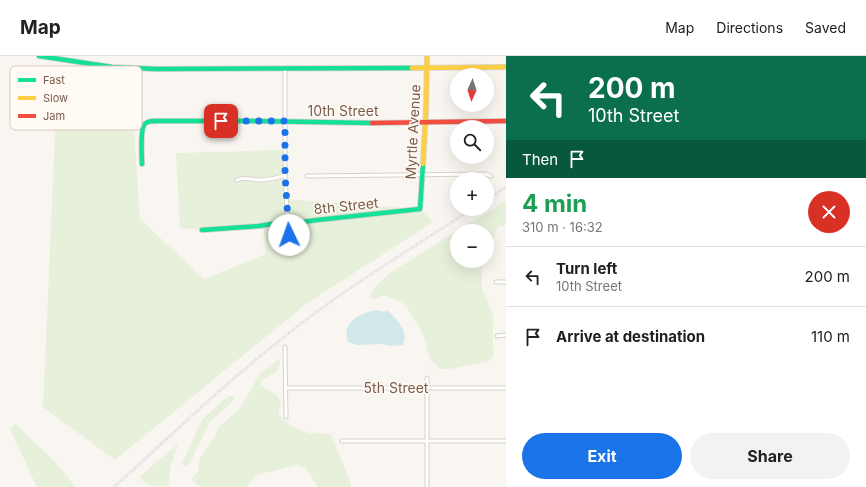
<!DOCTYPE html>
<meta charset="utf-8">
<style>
:root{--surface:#fff;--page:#f2f2f2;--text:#202124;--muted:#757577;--line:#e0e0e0;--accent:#1a73e8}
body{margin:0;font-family:Inter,sans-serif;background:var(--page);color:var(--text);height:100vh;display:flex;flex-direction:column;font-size:15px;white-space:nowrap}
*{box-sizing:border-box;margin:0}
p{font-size:13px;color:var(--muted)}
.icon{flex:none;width:22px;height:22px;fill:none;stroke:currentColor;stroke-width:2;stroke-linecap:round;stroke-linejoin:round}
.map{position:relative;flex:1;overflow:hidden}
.drawer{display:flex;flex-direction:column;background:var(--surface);width:360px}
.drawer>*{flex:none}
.top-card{background:#0b6e4f;color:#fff;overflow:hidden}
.needle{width:26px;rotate:183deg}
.buttons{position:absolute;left:450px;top:12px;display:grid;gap:8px}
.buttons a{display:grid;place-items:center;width:44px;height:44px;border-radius:50%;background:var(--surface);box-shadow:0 4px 16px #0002;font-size:20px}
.pin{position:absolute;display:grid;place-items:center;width:34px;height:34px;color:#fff;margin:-17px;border-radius:8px;box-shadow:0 2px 6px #0006}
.me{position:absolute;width:44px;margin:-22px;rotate:357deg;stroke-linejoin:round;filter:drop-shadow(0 0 3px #0008)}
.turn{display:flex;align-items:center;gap:14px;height:84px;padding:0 16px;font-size:18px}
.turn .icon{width:52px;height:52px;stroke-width:2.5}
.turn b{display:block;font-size:28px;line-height:34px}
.then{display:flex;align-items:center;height:38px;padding:0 16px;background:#0003;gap:8px;font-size:15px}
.round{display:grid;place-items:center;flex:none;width:42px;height:42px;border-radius:21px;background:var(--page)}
.head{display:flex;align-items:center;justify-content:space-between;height:68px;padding:0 16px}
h1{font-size:24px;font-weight:700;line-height:30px;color:#1e9e55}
.button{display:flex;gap:8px;margin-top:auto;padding:8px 16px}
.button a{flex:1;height:46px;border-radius:24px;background:var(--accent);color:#fff;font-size:16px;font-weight:700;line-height:46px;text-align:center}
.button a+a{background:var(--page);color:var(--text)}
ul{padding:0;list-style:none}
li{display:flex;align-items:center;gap:12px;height:60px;padding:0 16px;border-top:1px solid var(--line)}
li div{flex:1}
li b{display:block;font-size:15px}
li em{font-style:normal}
header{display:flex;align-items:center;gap:24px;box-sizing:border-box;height:56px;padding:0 20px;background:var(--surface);border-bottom:1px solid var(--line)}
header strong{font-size:19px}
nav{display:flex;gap:22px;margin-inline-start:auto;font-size:14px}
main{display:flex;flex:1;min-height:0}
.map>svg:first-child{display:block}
</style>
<header>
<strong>Map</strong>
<nav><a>Map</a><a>Directions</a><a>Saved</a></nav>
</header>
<main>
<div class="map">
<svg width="506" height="431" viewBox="0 0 506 431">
<rect width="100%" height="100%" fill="#f9f5f0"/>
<g fill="#e7f0db">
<path d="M58,11L97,18L90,71L134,72L140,163L204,223L266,198L263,169L202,174L180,172L176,97L282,94L284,143L420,153L433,166L306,248L115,404L43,351Z"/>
<path d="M506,145V169L498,171L495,176L491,195L487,203V175H457Z"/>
<path d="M457,175V205H486L482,213V233L490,251L493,261V301L489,305L484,306L450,313H440L430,303L425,283L418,269L408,253L401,246L387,240H381L373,243L369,240L375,231L390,217Z"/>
<path d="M280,302C280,322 270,315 261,326V329L278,340L281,348L278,358L292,371L309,377L331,378L350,425L351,431H318L306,412L297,409L257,419L248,429L245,431H201L192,424L193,420L198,416L200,402L215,380L219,371L241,351L259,319Z"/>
<path d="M228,340H233L235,343L210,366L189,408L184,410L182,408L202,364Z"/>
<path d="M16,368L59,410L75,431H37L10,373Z"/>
<path d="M178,388L170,412L169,426L167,430C153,431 148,430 139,421Z"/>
</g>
<path fill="#d0e8ea" d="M377,254L384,256L387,254C397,264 409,274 403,289L391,290L381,288L357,289L348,286C341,266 360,257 377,254Z"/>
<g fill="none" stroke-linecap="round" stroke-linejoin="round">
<g stroke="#d7d1cb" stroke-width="5">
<g id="street">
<path d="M285,13V119L289,190"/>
<path d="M307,120L486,118L491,120"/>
<path d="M237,124C243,120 252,124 259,124C268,124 277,122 285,119"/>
<path d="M496,226H506"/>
<path d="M497,280L506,279"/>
<path d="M285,291L286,361"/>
<path d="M286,332H506"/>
<path d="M342,385H506"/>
<path d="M427,431V322"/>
</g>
</g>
<g stroke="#d9d2cb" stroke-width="6">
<g id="fast">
<path d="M39,0L112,11L156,13L412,12"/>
<path d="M142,108C142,100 140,75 144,69C146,65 152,65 156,65H253L372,67"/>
<path d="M202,174L259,170L278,167L288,168L317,164L420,153L423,108"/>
</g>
</g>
<g stroke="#d9d2cb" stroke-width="6">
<g id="slow">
<path d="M412,12L506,11"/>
<path d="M423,108L426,54L427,0"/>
</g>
</g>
<g stroke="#d9d2cb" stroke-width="6">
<path id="jam" d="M372,67L506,65"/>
</g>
<use href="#street" stroke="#fefefd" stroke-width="3"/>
<use href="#fast" stroke="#16e098" stroke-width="4.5"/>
<use href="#slow" stroke="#ffcf43" stroke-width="4.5"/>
<use href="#jam" stroke="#f24e42" stroke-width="4.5"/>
<g stroke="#e6e3e7" stroke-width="2.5">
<g id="rail">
<path d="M487,144L506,131"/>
<path d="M114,431C172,379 228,324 289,277C347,231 411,193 472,153"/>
</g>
</g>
<use href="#rail" stroke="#fffaf3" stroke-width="1" stroke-dasharray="3" stroke-linecap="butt"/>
</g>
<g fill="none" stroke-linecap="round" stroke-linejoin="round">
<path stroke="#1a73e8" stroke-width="7" stroke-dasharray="0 12.6" d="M221,65H285V119L289,179"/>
</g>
<g text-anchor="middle" stroke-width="3" stroke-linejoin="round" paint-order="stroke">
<g font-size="14" fill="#7a5c4d" stroke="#fffaf3">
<text x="343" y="60">10th Street</text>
<text transform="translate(413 76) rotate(-87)" y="5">Myrtle Avenue</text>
<text transform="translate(346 150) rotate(-6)" y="5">8th Street</text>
<text x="396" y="337">5th Street</text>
</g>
</g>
<rect x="10" y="10" width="132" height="64" rx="6" fill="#fffaf3" stroke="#d7cbc1" stroke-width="1"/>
<rect x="18" y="22" width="18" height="4" fill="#16e098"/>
<rect x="18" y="40" width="18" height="4" fill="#ffcf43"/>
<rect x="18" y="58" width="18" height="4" fill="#f24e42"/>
<g font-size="11" fill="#7a5c4d">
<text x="43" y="28">Fast</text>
<text x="43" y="46">Slow</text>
<text x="43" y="64">Jam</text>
</g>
</svg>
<div class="buttons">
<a><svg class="needle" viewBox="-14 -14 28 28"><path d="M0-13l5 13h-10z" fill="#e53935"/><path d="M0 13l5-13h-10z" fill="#757577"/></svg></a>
<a><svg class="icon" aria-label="search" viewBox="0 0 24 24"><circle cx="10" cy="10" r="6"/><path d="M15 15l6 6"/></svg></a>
<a>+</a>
<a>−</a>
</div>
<div class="pin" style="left:221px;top:65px;background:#d93025"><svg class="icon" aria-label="arrive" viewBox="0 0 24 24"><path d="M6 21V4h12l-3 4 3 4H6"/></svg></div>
<svg class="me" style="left:289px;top:179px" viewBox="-20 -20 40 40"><circle r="19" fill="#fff"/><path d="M0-13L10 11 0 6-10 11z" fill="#1a73e8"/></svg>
</div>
<section class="drawer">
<div class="top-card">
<div class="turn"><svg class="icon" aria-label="left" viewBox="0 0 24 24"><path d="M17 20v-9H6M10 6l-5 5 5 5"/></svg><div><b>200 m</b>10th Street</div></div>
<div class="then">Then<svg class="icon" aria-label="arrive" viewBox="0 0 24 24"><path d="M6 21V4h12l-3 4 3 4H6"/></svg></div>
</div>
<div class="head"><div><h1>4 min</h1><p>310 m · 16:32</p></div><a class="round" style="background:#d93025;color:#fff"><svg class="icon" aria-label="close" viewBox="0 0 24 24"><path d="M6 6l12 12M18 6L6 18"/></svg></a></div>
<ul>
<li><svg class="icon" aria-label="left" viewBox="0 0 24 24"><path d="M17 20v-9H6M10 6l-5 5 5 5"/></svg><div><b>Turn left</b><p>10th Street</p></div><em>200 m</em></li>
<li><svg class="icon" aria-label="arrive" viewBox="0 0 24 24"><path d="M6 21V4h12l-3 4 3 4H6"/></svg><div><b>Arrive at destination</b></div><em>110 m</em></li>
</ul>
<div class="button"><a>Exit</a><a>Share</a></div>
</section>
</main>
